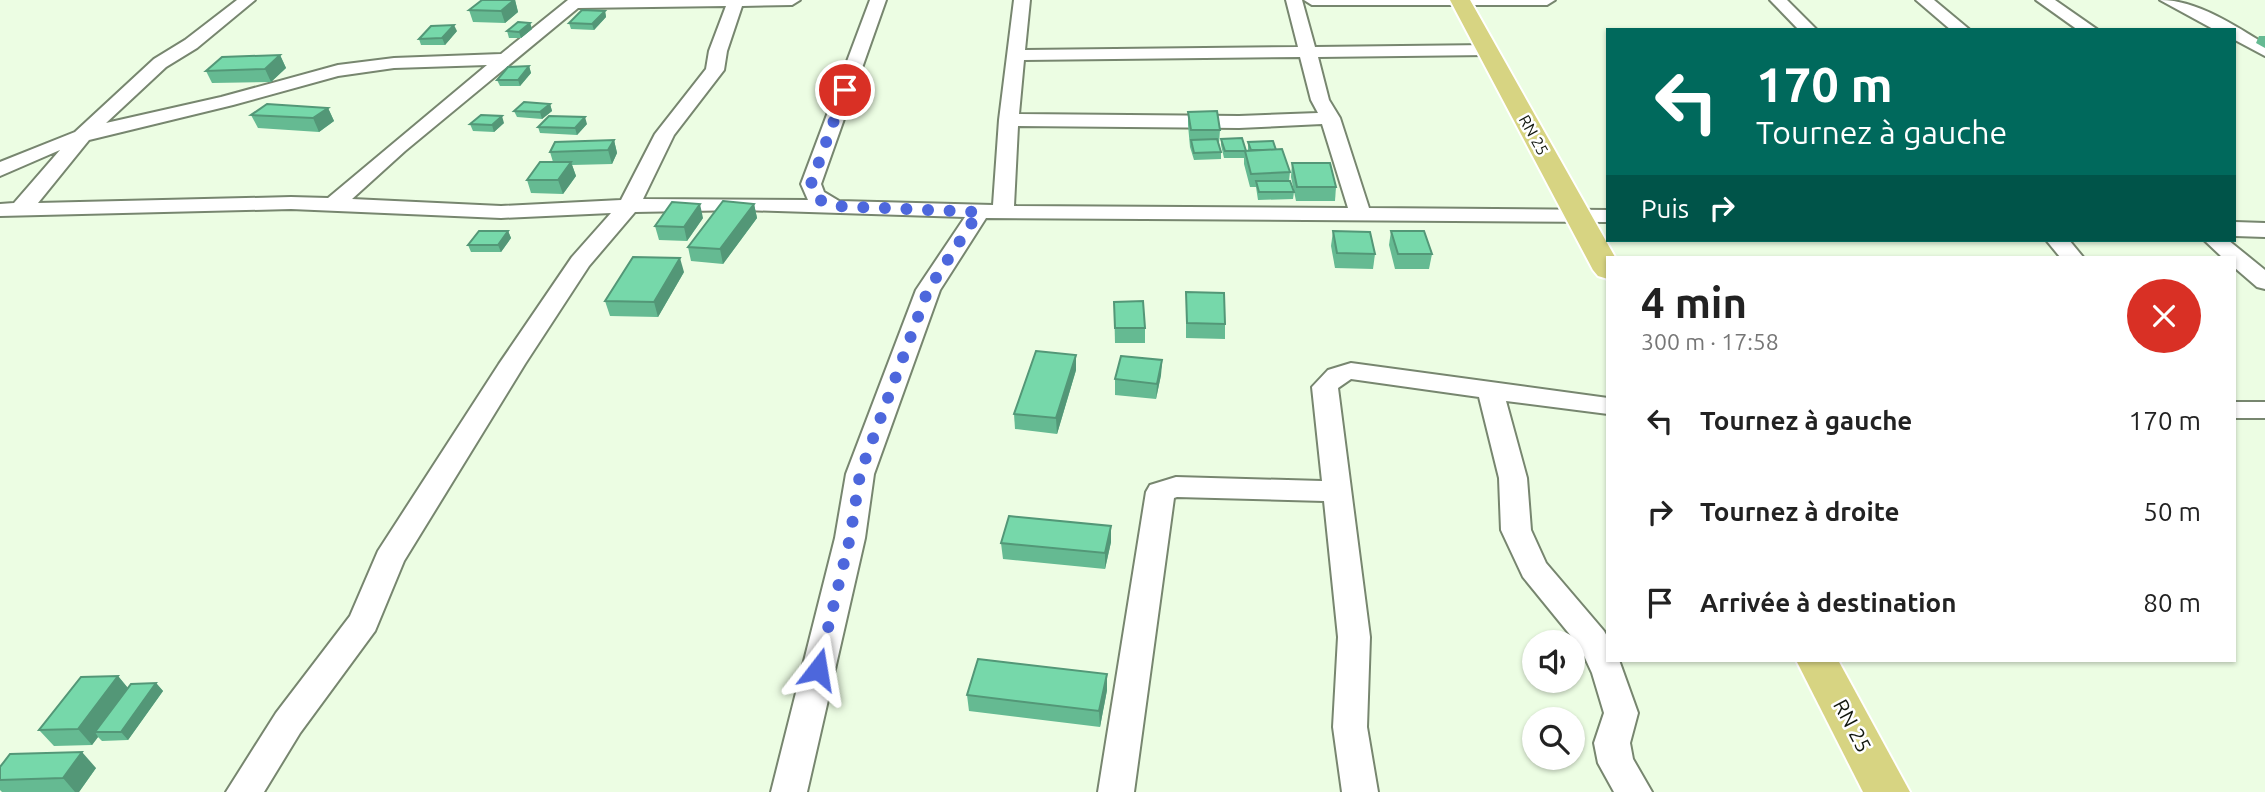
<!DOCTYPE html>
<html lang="fr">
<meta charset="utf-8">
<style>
:root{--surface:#fff;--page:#f2f2f2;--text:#222;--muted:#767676}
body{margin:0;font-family:Ubuntu,sans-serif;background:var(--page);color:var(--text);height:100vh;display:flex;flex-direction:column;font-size:26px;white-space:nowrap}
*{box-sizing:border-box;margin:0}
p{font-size:23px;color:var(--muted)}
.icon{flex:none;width:38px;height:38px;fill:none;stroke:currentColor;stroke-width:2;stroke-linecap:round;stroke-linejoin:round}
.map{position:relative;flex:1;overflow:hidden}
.sheet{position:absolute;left:1606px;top:256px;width:630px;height:406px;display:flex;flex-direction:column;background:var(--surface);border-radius:0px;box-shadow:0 2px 5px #0004}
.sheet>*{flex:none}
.banner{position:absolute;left:1606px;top:28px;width:630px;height:214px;border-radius:0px;box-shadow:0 2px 5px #0004;background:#00695c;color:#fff;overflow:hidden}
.fabs{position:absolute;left:1522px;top:630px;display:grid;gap:14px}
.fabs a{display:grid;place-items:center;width:63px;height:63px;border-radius:50%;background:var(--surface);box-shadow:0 2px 5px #0004;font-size:35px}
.pin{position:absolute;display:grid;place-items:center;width:60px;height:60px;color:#fff;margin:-30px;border:4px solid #fff;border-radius:50%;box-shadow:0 2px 7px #0007}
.me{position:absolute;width:77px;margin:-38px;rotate:14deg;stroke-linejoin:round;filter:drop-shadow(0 0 5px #0008)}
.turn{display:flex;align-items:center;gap:24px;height:147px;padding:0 35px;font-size:32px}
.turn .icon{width:91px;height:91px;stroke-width:2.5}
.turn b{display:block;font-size:49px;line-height:60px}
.then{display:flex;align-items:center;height:66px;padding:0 35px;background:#0003;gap:14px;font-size:26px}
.round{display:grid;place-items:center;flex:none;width:74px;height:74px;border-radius:37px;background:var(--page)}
.overview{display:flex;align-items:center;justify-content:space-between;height:119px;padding:0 35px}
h1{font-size:42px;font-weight:700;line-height:52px}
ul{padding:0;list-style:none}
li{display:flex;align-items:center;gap:21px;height:91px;padding:0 35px}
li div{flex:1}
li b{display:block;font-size:26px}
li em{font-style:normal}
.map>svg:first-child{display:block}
</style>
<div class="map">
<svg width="2265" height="792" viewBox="0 0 2265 792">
<rect width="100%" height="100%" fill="#ecfde3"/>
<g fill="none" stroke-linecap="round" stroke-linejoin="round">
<g stroke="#77866f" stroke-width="4">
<g id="minor">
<path d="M237,0H255L197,48L166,67L106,123L221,97L338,65L394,58L501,54L568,0H800L792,5L742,6L727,51L724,70L674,135L643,199L808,200L801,184L870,0H886L821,184L824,192L839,201L993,205L999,120L1014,0H1030L1025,50L1298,47L1286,0H1302L1315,47L1488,45L1497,50L1488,55L1318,57L1329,100L1340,118L1369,208L1608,210V222L986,218L940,290L874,474L865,538L807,792H771L835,538L846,474L916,290L965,217L744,210L635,212L589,266L525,364L404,561L375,631L300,733L264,792H226L276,713L350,616L378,551L499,364L572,257L611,213L501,218L291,209L0,216V204L14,203L60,150L0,176V162L75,132L154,59L185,40ZM726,6L709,51L706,69L655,134L621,200L501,206L352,199L405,151L578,8ZM1300,57L1311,100L1318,113L1239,116L1019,114L1024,60ZM487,65L328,198L291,197L38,203L89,140L233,105L338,76L394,68ZM1322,124L1348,208L1014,206L1018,126L1239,128Z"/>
<path d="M1304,0H1555L1547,5H1312Z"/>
<path d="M1770,0H1787L1817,30H1799Z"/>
<path d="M1916,0H1934L1970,30H1951Z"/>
<path d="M2036,0H2055L2098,30H2078Z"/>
<path d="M2160,0C2197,0 2234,25 2265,44V56L2235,40V30H2215Z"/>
<path d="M2235,222L2265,223V237L2235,236Z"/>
<path d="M2046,240H2069L2083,257H2060Z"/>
<path d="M2204,240H2228L2265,270V289L2257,287L2235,268V257H2222Z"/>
<path d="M1351,363L1608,398V414L1506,401L1527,478L1531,530L1546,563L1604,631L1608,638V660H1619L1638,713L1630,743L1633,759L1652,792H1614L1598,763L1594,743L1604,713L1592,673L1580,647L1523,577L1501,530L1499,478L1479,397L1351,379L1338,388L1370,637L1367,727L1378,792H1342L1333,727L1338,637L1324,501L1177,497L1174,498L1134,792H1098L1146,492L1150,485L1176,477L1322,481L1312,387L1328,370Z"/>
<rect x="2235" y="402" width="30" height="16"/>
</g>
</g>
<g stroke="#fff" stroke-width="4">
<g id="major">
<path d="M1450,0H1470L1615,257H1608V279L1598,276L1593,270Z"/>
<path d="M1796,660H1838L1910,792H1863Z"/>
</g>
</g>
<use href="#minor" fill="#fff" fill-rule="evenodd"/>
<use href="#major" fill="#d7d482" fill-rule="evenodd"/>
</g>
<g fill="#65ba92">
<path d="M515,0L518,12L505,23L473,22L469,10Z"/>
<path d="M605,11L606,17L594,30L571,29L569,23Z"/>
<path d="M530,23L532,29L521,38H509L507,31Z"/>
<path d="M457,31L445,45H421L419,39Z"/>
<path d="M2259,36H2265V48L2256,43Z"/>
<path d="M280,55L286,68L271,82L212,83L206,71Z"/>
<path d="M529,66L531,73L520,86H500L497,80Z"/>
<path d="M550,104L552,111L542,119L517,117L514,111Z"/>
<path d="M328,108L334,121L319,132L258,128L251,115Z"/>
<path d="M1188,112L1220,130L1219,143L1221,152V159L1194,160L1190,147L1188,125Z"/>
<path d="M504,123L494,132L473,131L470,124Z"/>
<path d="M587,124L577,135L540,133L538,127Z"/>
<path d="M1221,139L1246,150H1248V142L1276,150L1290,172L1289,181L1294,192L1293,199L1258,200L1256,187H1250L1244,164V158H1224L1221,145Z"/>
<path d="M614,140L617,153L612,164L572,165L576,176L563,194L531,193L527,180L553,162L550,152Z"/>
<path d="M1292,163L1336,187L1335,201H1296L1291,177Z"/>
<path d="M754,204L757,218L723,264L691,261L688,247Z"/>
<path d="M703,218L687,241L659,240L655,226Z"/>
<path d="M508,231L511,238L501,252H471L468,245Z"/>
<path d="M1333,231L1375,254L1373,269L1335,268L1331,246Z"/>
<path d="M1391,231L1432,254L1429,269H1395L1389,245Z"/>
<path d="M684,272L658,317L610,316L605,301Z"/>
<path d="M1186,292L1225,324V339L1186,338Z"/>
<path d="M1114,302L1145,328V343H1115Z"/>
<path d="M1076,355V370L1057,434L1015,429L1014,414Z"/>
<path d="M1162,360L1161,375L1156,399L1115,395V379Z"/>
<path d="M1111,542L1105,569L1003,559L1001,543Z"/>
<path d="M1107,674V690L1100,727L969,711L967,695Z"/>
<path d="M118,676L128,688L156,683L163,691L128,740L102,741L98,737L92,745L54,746L39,730Z"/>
<path d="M0,767L96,768L79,792H2L0,790Z"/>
</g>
<g fill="#539777">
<path d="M515,0L518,12L505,23L501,11Z"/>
<path d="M605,11L606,17L594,30L592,24Z"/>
<path d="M530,23L532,29L521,38L519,32Z"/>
<path d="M454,25L457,31L445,45L442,38Z"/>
<path d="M280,55L286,68L271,82L265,69Z"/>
<path d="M529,66L531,73L520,86L518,80Z"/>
<path d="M550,104L552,111L542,119L540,112Z"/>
<path d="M328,108L334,121L319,132L313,118Z"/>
<path d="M502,116L504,123L494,132L492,125Z"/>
<path d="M585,117L587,124L577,135L575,128Z"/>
<path d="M614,140L617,153L612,164L608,150Z"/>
<path d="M571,162L576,176L563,194L558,180Z"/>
<path d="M700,204L703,218L687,241L684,227Z"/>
<path d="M754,204L757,218L723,264L720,249Z"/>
<path d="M508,231L511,238L501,252L498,245Z"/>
<path d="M680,258L684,272L658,317L654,302Z"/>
<path d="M1076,355V370L1057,434L1056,418Z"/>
<path d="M1162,360L1161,375L1156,399L1157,384Z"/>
<path d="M1111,526V542L1105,569V553Z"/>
<path d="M1107,674V690L1100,727L1099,711Z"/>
<path d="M118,676L131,692L95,732L98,737L92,745L78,729Z"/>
<path d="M156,683L163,691L128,740L121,732Z"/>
<path d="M82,752L96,768L79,792H75L63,778Z"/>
</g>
<g fill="#76d8aa" stroke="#539777" stroke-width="2">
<path d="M482,0H514L501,11L469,10Z"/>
<path d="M582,10L605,11L592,24L569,23Z"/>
<path d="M518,22L530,23L519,32L507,31Z"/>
<path d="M454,25L442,38L419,39L431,26Z"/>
<path d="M280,55L265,69L206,71L222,57Z"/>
<path d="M529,66L518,80H497L508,67Z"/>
<path d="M524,102L550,104L540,112L514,111Z"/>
<path d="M267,104L328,108L313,118L251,115Z"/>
<path d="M1217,111L1220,130H1191L1188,112Z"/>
<path d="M481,115L502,116L492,125L470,124Z"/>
<path d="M549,116L585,117L575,128L538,127Z"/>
<path d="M1242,138L1246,151H1225L1221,139Z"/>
<path d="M1217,139L1221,152L1194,153L1191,140Z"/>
<path d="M614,140L608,150L550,152L555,142Z"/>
<path d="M1273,141L1276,150H1251L1248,142Z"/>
<path d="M1282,149L1290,172L1251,174L1245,151Z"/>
<path d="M540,162H571L558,180H527Z"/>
<path d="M1292,163H1330L1336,187H1297Z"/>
<path d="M1256,181H1290L1294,192H1259Z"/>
<path d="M723,201L754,204L720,249L688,247Z"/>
<path d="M672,202L700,204L684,227L655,226Z"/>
<path d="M479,231H508L498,245H468Z"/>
<path d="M1333,231L1370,232L1375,254L1337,253Z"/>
<path d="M1391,231H1424L1432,254H1398Z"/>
<path d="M633,257L680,258L654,302L605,301Z"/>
<path d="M1186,292L1224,293L1225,324L1187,323Z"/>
<path d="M1143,301L1145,328H1115L1114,302Z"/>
<path d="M1036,351L1076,355L1056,418L1014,414Z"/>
<path d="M1121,356L1162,360L1157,384L1115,379Z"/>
<path d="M1009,516L1111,526L1105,553L1001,543Z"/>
<path d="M978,659L1107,674L1099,711L967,695Z"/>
<path d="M118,676L78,729L39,730L81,677Z"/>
<path d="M156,683L121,732H95L131,684Z"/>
<path d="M82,752L63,778L0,780V767L10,754Z"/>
</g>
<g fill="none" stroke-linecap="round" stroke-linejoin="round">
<path stroke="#4d67dc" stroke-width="12" stroke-dasharray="0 21.6" d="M818,669L850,538L860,474L868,452L928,290L979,212L834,206C821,201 813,199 811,184L845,90"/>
</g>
<g text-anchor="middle" stroke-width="5" stroke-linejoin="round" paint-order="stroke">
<g font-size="16" fill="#11170e" stroke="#fff">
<text transform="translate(1534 135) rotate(61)" y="6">RN 25</text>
</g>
<g font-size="21" fill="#11170e" stroke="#fff">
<text transform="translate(1852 726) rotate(62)" y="7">RN 25</text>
</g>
</g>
</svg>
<div class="fabs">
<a><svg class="icon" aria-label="sound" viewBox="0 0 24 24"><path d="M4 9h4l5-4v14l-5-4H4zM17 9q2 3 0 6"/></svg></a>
<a><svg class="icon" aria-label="search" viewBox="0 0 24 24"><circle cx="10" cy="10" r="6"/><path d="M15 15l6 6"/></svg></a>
</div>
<div class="pin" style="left:845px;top:90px;background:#d93025"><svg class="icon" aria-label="arrive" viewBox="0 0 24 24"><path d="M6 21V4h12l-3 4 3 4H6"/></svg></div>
<svg class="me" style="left:818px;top:669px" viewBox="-20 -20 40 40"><path d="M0-17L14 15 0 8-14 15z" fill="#4d67dc" stroke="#fff" stroke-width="4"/></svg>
<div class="banner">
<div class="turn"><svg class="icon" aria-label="left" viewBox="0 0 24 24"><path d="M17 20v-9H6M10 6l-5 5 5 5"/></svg><div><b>170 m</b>Tournez à gauche</div></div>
<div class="then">Puis<svg class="icon" aria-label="right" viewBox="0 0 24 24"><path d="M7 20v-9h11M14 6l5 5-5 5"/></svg></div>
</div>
<section class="sheet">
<div class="overview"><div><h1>4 min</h1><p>300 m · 17:58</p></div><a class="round" style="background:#d93025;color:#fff"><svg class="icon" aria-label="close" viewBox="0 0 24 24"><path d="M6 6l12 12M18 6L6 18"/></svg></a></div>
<ul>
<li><svg class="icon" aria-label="left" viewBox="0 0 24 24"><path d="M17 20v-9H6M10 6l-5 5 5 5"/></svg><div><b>Tournez à gauche</b></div><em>170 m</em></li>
<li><svg class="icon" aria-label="right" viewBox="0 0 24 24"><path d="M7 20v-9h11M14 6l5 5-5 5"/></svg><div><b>Tournez à droite</b></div><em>50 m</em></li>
<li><svg class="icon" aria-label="arrive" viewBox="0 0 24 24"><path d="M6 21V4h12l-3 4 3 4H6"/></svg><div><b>Arrivée à destination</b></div><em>80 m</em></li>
</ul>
</section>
</div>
